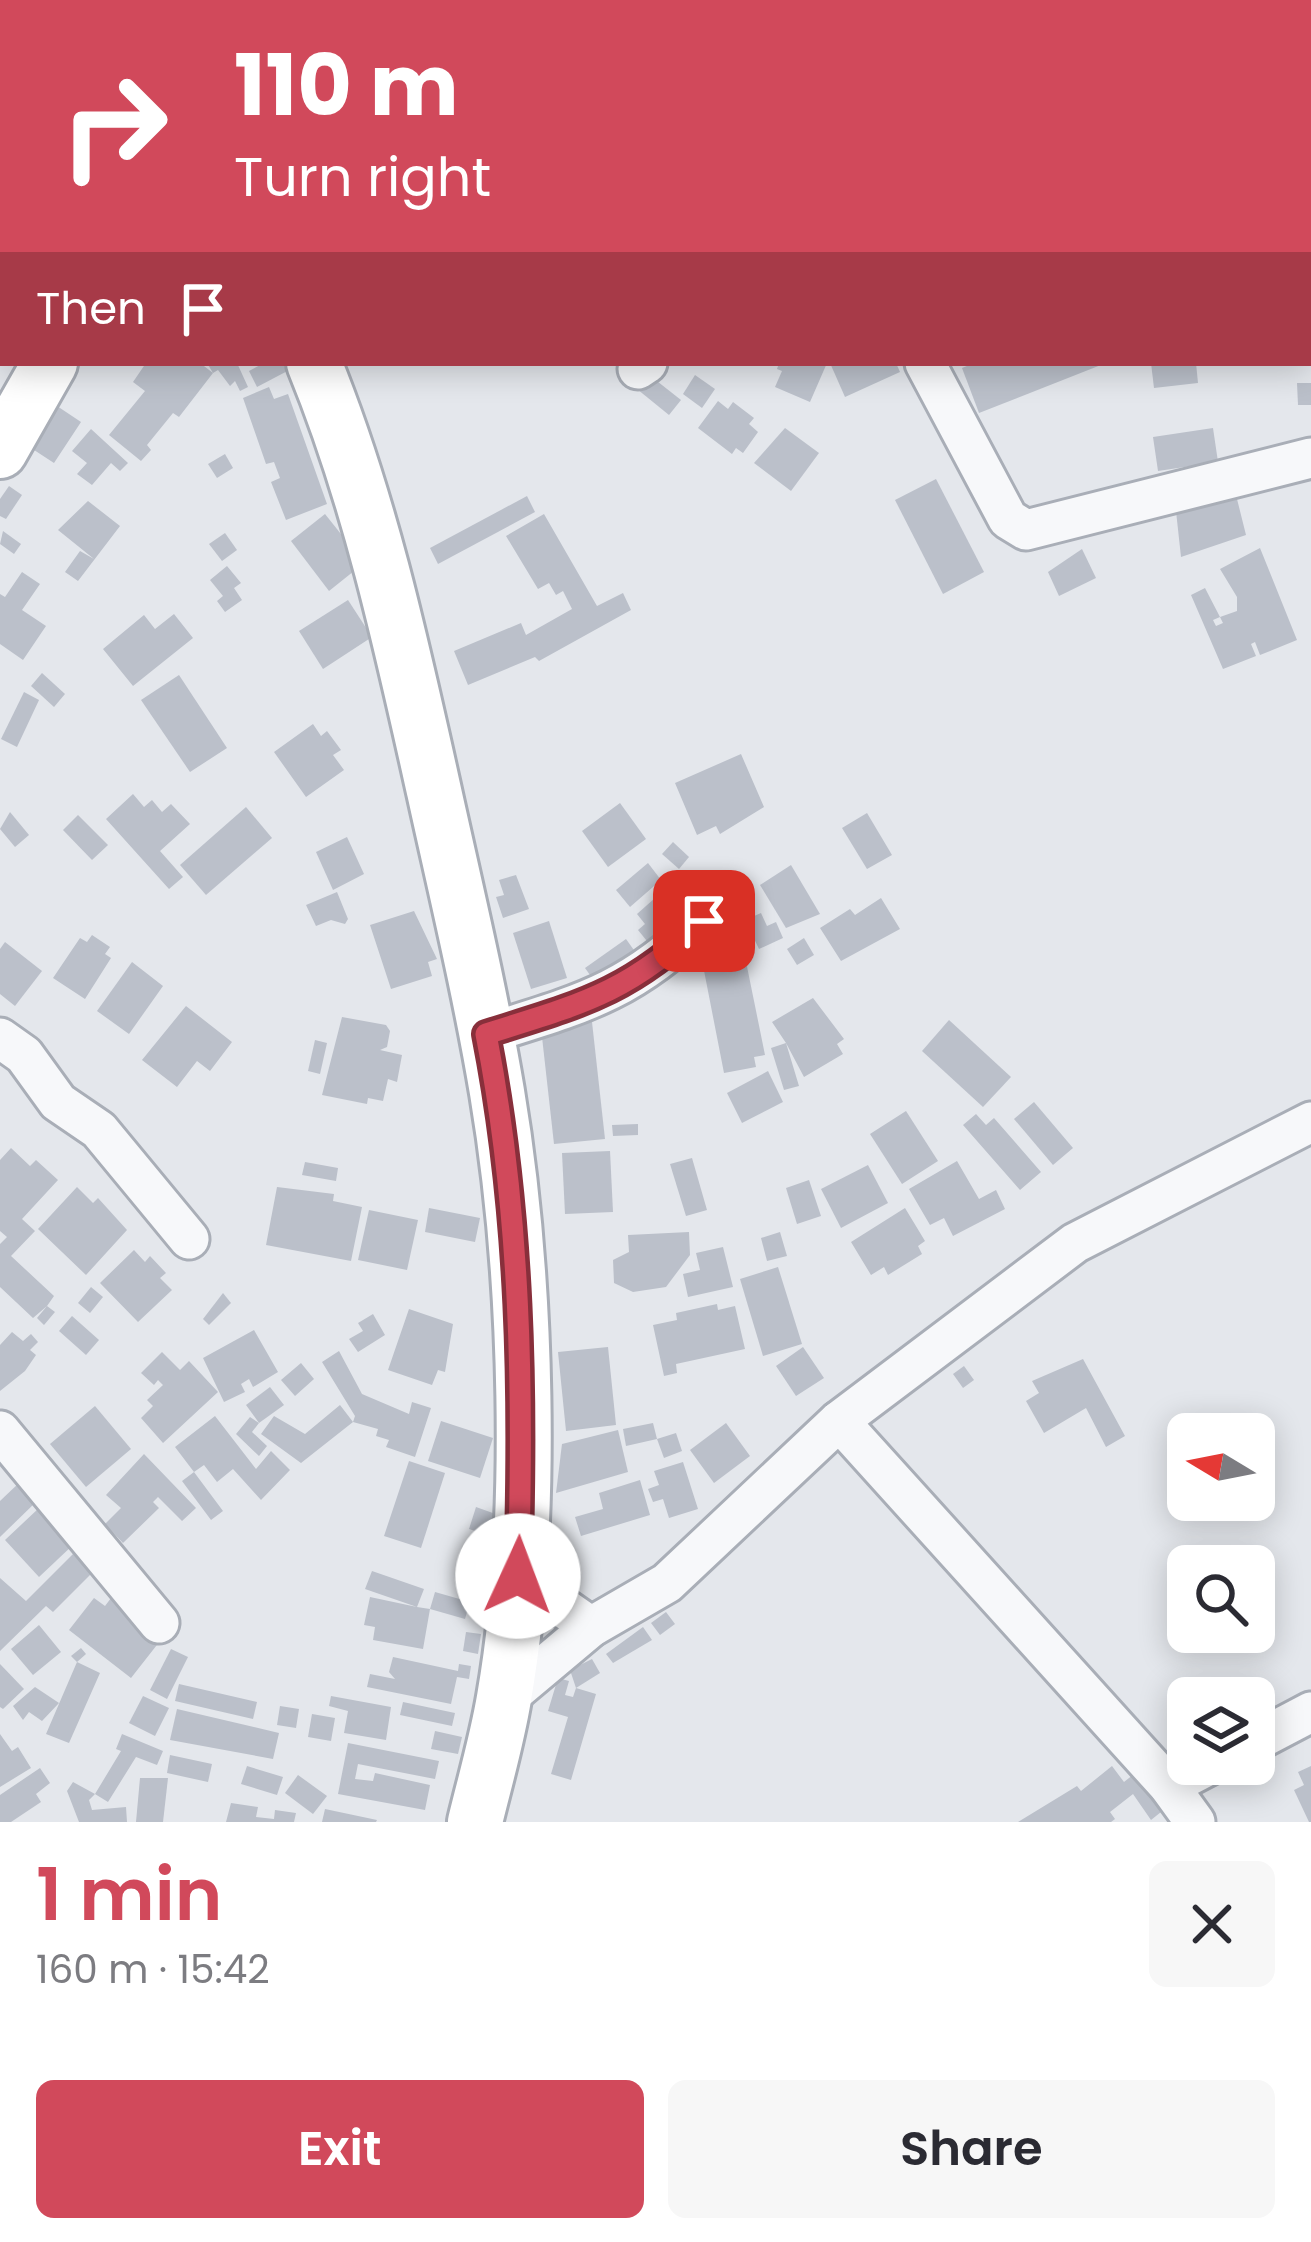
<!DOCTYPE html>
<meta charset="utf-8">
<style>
:root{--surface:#fff;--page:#f7f7f7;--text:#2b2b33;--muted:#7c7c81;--accent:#d1495b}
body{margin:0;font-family:Poppins,sans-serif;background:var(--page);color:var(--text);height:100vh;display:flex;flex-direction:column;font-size:45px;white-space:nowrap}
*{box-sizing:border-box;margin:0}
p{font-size:39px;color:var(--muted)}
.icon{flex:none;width:66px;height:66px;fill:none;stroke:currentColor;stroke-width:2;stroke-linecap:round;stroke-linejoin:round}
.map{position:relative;height:1822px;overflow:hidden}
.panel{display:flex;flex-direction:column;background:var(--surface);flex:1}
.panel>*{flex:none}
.top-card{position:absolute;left:0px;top:0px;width:1311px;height:366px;box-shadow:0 6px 30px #0003;background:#d1495b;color:#fff;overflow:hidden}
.needle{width:78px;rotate:280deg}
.fabs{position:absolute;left:1167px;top:1413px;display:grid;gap:24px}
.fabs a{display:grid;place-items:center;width:108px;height:108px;border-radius:18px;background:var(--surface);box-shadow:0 6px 30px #0003;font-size:60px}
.pin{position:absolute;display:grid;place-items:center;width:102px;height:102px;color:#fff;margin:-51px;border-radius:24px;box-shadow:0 6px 18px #0006}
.me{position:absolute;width:132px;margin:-66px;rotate:2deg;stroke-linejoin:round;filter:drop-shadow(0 0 9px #0008)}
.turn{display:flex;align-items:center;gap:42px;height:252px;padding:0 36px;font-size:54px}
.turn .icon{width:156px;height:156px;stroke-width:2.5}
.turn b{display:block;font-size:84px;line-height:102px}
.then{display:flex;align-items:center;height:114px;padding:0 36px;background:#0003;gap:24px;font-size:45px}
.round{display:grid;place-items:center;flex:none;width:126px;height:126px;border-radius:18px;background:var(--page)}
.overview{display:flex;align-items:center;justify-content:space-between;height:204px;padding:0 36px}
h1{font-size:72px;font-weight:600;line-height:90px;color:var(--accent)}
.primary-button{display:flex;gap:24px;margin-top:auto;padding:24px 36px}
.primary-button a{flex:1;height:138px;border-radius:18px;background:var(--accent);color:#fff;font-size:48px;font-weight:600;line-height:138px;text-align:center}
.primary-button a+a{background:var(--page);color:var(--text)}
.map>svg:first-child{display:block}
</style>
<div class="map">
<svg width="1311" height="1822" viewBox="0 0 1311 1822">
<rect width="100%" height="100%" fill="#e4e7ec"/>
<g fill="#bbc0ca">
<path d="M146,363H200L213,373L207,363H237L248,387L240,391L235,381L230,386L218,370L213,373L179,417L173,413L147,445L151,450L141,461L109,435L145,391L133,382Z"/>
<path d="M264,363H293L295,367L257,387L249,371Z"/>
<path d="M779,363H827L810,402L775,387L782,371L777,369Z"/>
<path d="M830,363H896L900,372L845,397Z"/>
<path d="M974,363H1106L979,413L962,368Z"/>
<path d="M1151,363H1196L1198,383L1154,388Z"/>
<path d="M648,374L681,400L669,415L637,389Z"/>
<path d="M695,375L715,389L702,408L683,394Z"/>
<path d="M1297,383H1311V405H1298Z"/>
<path d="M269,387L274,399L288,394L327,504L286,520L271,482L280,478L274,462L266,464L243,398Z"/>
<path d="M718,401L728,409L733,402L754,418L749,424L758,432L743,453L736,448L732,454L698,428Z"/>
<path d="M51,402L81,422L54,463L31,448L46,426L39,422Z"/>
<path d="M785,428L819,453L791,491L754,463Z"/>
<path d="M1213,428L1218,462L1158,471L1153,437Z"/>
<path d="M91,429L128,463L120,471L111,463L92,485L77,474L87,463L72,451Z"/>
<path d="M225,454L233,468L217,478L208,464Z"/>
<path d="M936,479L984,572L943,594L895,500Z"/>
<path d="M9,486L22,495L6,519L0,516V499Z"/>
<path d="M1235,491L1246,535L1181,557L1176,511Z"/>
<path d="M527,496L535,512L438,564L430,548Z"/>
<path d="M88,501L120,526L78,581L65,572L80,551L94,559L58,530Z"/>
<path d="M325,514L364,563L329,591L291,541Z"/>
<path d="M544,514L597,606L623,593L631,610L539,661L535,657L468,685L454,651L521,623L526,635L572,609L563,591L556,595L549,583L538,589L506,536Z"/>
<path d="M3,531L21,544L14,554L0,544Z"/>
<path d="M225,533L237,550L222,561L209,544Z"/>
<path d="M1260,548L1297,640L1260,655L1255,642L1251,644L1256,656L1223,669L1191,595L1205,588L1220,617L1213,620L1216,626L1223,623L1220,617L1237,611V597L1220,569Z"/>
<path d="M1082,549L1096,578L1059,596L1048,572Z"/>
<path d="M227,566L241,583L234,588L242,600L225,612L217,601L223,596L210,580Z"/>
<path d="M22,572L40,584L22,610L46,626L23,660L0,644V594L5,597Z"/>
<path d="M348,600L372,637L323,669L299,631Z"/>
<path d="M174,614L193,638L133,686L103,649L144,615L155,629Z"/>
<path d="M42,673L65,694L54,707L31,686Z"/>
<path d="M179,675L227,748L190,772L141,700Z"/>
<path d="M24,692L39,700L17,747L1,739Z"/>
<path d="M313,724L321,736L327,731L341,750L333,755L344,770L306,797L274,752Z"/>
<path d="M741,754L764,807L720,834L716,826L697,835L675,783Z"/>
<path d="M133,794L144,807L152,800L162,812L171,804L190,824L160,851L183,877L169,889L106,819Z"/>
<path d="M620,803L646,839L608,867L582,831Z"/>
<path d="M246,807L272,838L206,895L180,865Z"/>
<path d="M10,812L29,835L15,847L0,829Z"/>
<path d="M867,813L892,855L867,869L842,828Z"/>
<path d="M78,815L108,845L92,860L63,830Z"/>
<path d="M347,837L364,874L333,890L316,852Z"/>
<path d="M673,842L689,857L679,869L662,854Z"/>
<path d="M648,863L661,880L630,907L616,890Z"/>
<path d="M791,865L820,914L786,928L760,885Z"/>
<path d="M516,875L529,909L503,918L496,897L504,895L499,880Z"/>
<path d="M664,890L686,916L651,946L638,930L645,924L637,914Z"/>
<path d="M337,892L348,919L345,924L331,920L316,926L306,905Z"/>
<path d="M745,892L755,907L738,918L728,902Z"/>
<path d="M881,898L900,929L841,961L820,928L850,909L855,915Z"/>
<path d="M414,911L437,959L428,962L432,976L391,989L370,925Z"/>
<path d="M761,913L767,926L776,922L783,938L759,949L745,920Z"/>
<path d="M549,921L567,978L531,989L513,933Z"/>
<path d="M92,935L110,947L105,954L111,958L85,999L53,978L80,938L87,942Z"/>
<path d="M741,937L765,1055L754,1057L756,1067L724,1073L699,945Z"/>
<path d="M804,938L814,955L797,965L787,949Z"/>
<path d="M626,939L636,953L595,982L585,968Z"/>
<path d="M5,942L42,971L15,1006L0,994V949Z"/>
<path d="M132,962L163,986L129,1034L97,1011Z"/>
<path d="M813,998L844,1039L837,1044L843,1054L804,1077L786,1043L799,1086L784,1090L771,1048L786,1043L772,1022Z"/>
<path d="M186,1006L232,1042L210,1071L197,1061L177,1087L142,1060Z"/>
<path d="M342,1017L386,1025L390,1031L387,1047L380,1050L402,1055L397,1082L388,1079L383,1101L368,1098L367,1104L322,1095Z"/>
<path d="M949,1020L1011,1077L983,1107L922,1051Z"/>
<path d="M592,1022L605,1139L554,1144L541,1028Z"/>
<path d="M315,1040L327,1043L320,1074L308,1071Z"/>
<path d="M768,1071L783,1102L742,1123L727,1093Z"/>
<path d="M1034,1102L1073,1148L1053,1165L1014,1119Z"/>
<path d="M906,1111L938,1161L902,1184L870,1134Z"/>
<path d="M976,1114L986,1125L994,1118L1041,1172L1020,1190L963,1125Z"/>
<path d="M638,1124V1135L613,1136L612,1125Z"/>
<path d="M11,1148L30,1166L36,1160L58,1180L22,1219L35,1231L11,1256L54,1296L47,1306L55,1312L44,1325L37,1318L47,1306L33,1318L0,1287V1244L7,1237L0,1231V1160Z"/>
<path d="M610,1151L613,1212L565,1214L562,1153Z"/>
<path d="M692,1158L707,1210L686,1216L670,1164Z"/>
<path d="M957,1161L979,1199L996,1190L1005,1209L953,1236L944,1218L930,1225L909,1189Z"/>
<path d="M305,1162L338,1168L336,1181L302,1175Z"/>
<path d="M868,1165L888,1203L841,1228L821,1189Z"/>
<path d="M809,1180L821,1216L797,1224L786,1188Z"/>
<path d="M77,1187L93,1203L98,1198L127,1230L86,1275L38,1229Z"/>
<path d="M277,1187L334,1194L333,1201L362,1207L351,1261L266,1245Z"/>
<path d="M429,1208L480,1218L475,1242L425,1232Z"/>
<path d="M905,1208L925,1241L918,1246L922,1254L888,1275L884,1267L871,1275L851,1242Z"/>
<path d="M369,1210L418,1220L407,1270L358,1260Z"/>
<path d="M689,1232L690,1255L666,1287L633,1292L614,1283L613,1260L629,1252L628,1235Z"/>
<path d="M780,1232L787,1256L767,1261L761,1238Z"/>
<path d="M723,1247L733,1287L688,1297L683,1274L700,1270L696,1253Z"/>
<path d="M134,1250L145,1262L150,1256L166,1273L160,1278L172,1290L138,1322L100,1283Z"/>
<path d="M778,1267L802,1344L763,1356L740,1279Z"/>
<path d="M91,1287L103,1297L90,1313L78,1303Z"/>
<path d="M223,1293L231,1303L209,1325L203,1319Z"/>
<path d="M717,1304L718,1310L735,1306L745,1349L676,1364L677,1373L664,1376L653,1325L677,1320L676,1313Z"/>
<path d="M409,1309L453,1324L445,1372L438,1370L432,1385L388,1370Z"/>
<path d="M373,1314L385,1335L358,1352L349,1339L363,1331L358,1323Z"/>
<path d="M72,1316L99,1340L86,1355L59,1331Z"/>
<path d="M254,1330L278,1372L253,1387L249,1379L241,1384L245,1392L224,1402L203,1358Z"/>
<path d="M12,1332L23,1341L31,1334L38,1342L30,1350L36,1355L25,1371L0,1391V1345Z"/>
<path d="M608,1347L616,1425L566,1431L558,1352Z"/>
<path d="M803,1347L824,1378L796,1396L776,1366Z"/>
<path d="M339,1351L362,1394L409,1414L412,1402L431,1408L415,1457L386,1447L389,1440L376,1436L378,1429L353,1422L355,1416L322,1362Z"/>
<path d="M162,1352L180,1370L189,1361L218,1392L163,1443L141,1418L153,1406L147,1400L163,1385L158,1380L154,1385L141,1373Z"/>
<path d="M1083,1359L1125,1436L1106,1447L1086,1408L1044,1433L1026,1401L1039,1393L1032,1381Z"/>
<path d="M301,1363L314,1379L295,1396L281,1380Z"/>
<path d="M964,1366L974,1380L963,1388L953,1374Z"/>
<path d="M270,1387L284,1405L259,1423L246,1405Z"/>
<path d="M340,1405L353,1422L301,1463L261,1434L274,1416L305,1434Z"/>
<path d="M95,1406L131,1449L86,1487L50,1444Z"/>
<path d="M215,1416L256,1469L271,1451L290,1470L261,1500L233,1469L217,1482L204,1465L194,1472L223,1511L211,1520L182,1481L194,1472L175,1447Z"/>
<path d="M250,1417L259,1423L252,1432L267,1446L259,1456L236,1434Z"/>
<path d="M441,1421L493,1438L480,1478L428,1461Z"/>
<path d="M653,1423L657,1439L626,1446L623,1429Z"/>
<path d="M726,1423L750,1456L714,1483L690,1450Z"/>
<path d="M618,1430L628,1472L556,1493L562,1444Z"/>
<path d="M676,1433L682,1451L664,1458L657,1439Z"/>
<path d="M144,1454L196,1508L182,1521L158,1497L153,1502L159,1508L123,1543L105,1524L121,1508L106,1495Z"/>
<path d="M409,1461L445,1473L421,1548L384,1536Z"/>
<path d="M683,1462L698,1509L669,1518L663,1499L653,1502L648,1489L659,1485L654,1471Z"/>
<path d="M640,1480L650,1515L581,1536L575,1517L603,1509L599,1493Z"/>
<path d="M20,1482L38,1500L0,1537V1501Z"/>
<path d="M476,1507L504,1517L493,1552L474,1546L478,1532L469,1529Z"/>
<path d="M39,1508L74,1544L39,1577L5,1540Z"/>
<path d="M73,1554L92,1573L53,1612L46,1606L0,1651V1578L26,1601Z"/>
<path d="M462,1562L491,1571L485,1592L456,1583Z"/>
<path d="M372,1571L424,1589L417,1607L430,1609L435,1592L470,1602L465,1619L430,1609L423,1649L373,1640L375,1627L364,1625L370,1597L417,1607L365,1589Z"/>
<path d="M114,1594L160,1641L131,1678L69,1630L94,1598L105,1606Z"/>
<path d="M666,1612L675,1624L660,1635L651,1623Z"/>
<path d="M39,1625L61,1652L33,1675L11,1649Z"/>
<path d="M643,1627L652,1640L613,1663L606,1654Z"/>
<path d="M466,1632L481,1634L478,1654L463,1651Z"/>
<path d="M81,1648L86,1654L77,1662L100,1673L69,1743L46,1734L77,1662L71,1656Z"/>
<path d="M171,1649L188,1657L167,1699L150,1690Z"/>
<path d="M393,1657L458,1671L459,1664L471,1666L469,1679L457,1677L451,1704L367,1687L370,1674L395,1679L389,1672Z"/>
<path d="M592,1659L600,1673L576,1688L570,1670Z"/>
<path d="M0,1664L24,1689L3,1709L0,1707Z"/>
<path d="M558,1678L569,1681L565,1695L573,1697L576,1688L596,1694L571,1780L551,1774L568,1717L548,1711Z"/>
<path d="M179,1684L257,1702L253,1719L175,1701Z"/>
<path d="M35,1687L59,1703L42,1721L29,1712L23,1720L13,1706Z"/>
<path d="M143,1696L169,1708L155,1736L129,1723Z"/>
<path d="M331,1696L391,1707L386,1740L344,1733L348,1711L329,1706Z"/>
<path d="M403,1702L455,1713L452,1726L400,1715Z"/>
<path d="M280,1706L299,1709L296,1728L277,1725Z"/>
<path d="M177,1709L279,1733L273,1759L170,1740Z"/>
<path d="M312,1714L335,1718L331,1741L308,1737Z"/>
<path d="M435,1731L462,1737L458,1754L431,1749Z"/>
<path d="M0,1734L12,1751L18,1747L31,1768L0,1787Z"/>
<path d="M122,1734L163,1751L157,1765L136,1757L108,1802L95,1794L121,1751L116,1749Z"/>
<path d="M348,1743L439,1761L435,1779L358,1764L355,1779L373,1781L375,1773L430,1785L425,1810L338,1794Z"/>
<path d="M170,1755L212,1764L208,1782L167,1773Z"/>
<path d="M247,1766L283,1777L277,1795L241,1784Z"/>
<path d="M1112,1766L1124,1782L1134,1774L1161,1812L1151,1820L1133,1794L1110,1812L1115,1819L1111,1822H1018L1077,1786L1081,1791Z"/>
<path d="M1311,1766V1822H1309L1294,1790L1304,1785L1298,1772Z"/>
<path d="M40,1768L50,1783L36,1794L41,1802L11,1822H0V1795Z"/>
<path d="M298,1775L327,1796L313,1814L285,1793Z"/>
<path d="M140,1778H168L163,1822H136Z"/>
<path d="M73,1782L95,1794L89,1800L92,1810L126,1807L127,1822H79L67,1791Z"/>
<path d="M231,1803L258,1807L256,1817L274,1819L275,1810L296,1813L294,1822H226Z"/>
<path d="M325,1809L377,1820L376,1822H322Z"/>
</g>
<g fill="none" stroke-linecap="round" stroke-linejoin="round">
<g stroke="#a9aeb7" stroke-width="45">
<g id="street">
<path d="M724,0L726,3"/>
<path d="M1014,0L1015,3"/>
<path d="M1241,0L1243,3"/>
<path d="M925,363L1008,519L1026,530L1311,458"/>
<path d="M638,369L647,363"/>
<path d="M486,1034C581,1004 629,993 703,921"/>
<path d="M0,1038L24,1055L58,1102L99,1130L189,1239"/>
<path d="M839,1421L1169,1786L1195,1822"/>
<path d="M0,1431L159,1623"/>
<path d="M518,1576L591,1627"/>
<path d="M504,1700L591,1627L667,1583L839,1421L1075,1243L1311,1122"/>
<path d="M1254,1742L1311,1712"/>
<path d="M1169,1786L1211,1764"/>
</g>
</g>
<g stroke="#a9aeb7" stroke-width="60">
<g id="secondary">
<path d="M266,3L268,0"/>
<path d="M314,363C370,500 402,647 434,791C456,891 480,991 497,1092C527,1271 535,1520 504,1698C497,1740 485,1781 475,1822"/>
<path d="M0,451L50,363"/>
</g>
</g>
<use href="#street" stroke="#f7f8fa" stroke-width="39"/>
<use href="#secondary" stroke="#fff" stroke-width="54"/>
</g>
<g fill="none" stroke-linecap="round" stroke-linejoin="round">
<g stroke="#882f3b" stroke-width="30">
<path id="route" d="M518,1576C524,1395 521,1212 486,1034C581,1004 629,993 704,921"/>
</g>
<use href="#route" stroke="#d1495b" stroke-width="21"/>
</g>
</svg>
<div class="fabs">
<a><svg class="needle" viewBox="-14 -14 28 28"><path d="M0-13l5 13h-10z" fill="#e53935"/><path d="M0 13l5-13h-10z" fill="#7c7c81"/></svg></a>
<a><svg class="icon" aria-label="search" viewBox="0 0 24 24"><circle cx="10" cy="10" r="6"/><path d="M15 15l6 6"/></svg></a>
<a><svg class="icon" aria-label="layers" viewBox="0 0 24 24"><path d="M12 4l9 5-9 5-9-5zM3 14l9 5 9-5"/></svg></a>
</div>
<div class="pin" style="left:704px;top:921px;background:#d93025"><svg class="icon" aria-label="arrive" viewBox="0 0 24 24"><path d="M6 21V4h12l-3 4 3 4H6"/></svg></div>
<svg class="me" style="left:518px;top:1576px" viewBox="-20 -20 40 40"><circle r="19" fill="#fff"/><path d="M0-13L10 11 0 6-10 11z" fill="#d1495b"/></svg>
<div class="top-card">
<div class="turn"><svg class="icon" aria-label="right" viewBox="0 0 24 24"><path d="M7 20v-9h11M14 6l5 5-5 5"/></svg><div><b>110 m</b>Turn right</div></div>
<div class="then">Then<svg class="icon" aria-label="arrive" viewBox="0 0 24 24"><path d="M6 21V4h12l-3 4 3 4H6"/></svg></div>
</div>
</div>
<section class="panel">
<div class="overview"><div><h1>1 min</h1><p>160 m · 15:42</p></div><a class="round"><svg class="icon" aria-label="close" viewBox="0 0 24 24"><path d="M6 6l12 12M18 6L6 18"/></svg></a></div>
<div class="primary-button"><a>Exit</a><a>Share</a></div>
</section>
